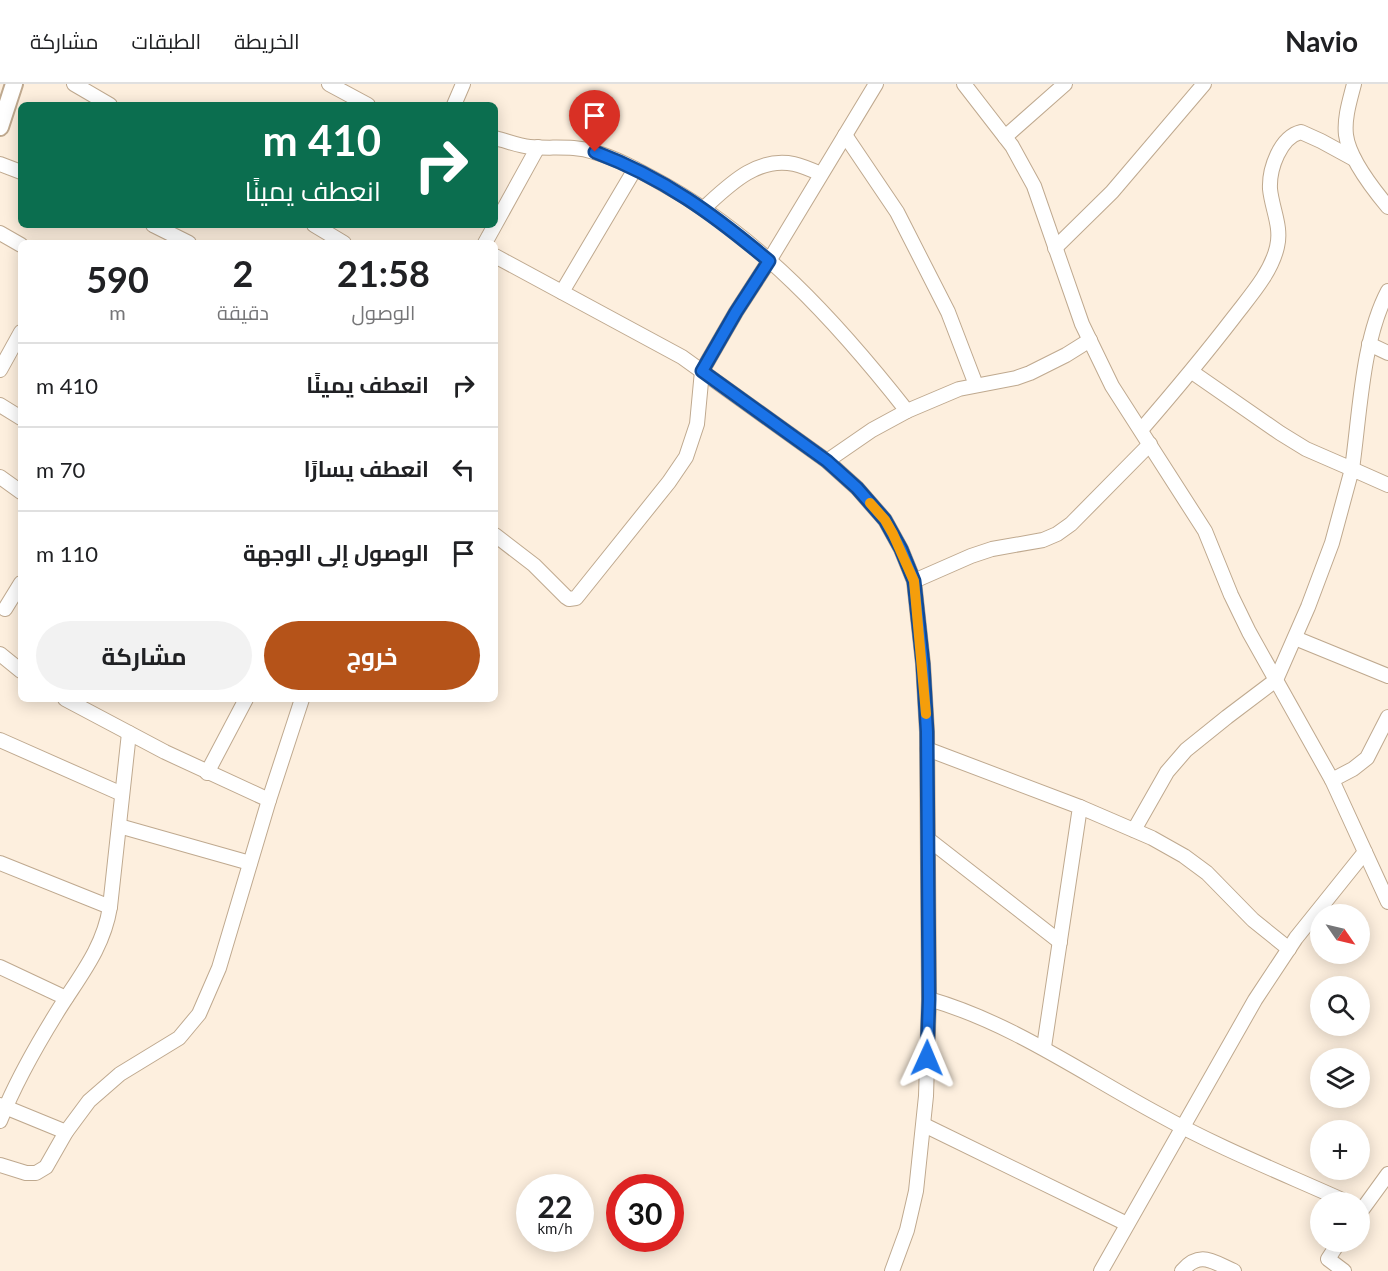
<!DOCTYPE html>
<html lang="ar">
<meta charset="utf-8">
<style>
:root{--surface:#fff;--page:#f2f2f2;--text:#202124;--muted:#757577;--line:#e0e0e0;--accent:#b55319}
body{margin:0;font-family:Lato,Cairo,sans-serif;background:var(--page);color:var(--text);direction:rtl;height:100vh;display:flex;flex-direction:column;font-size:22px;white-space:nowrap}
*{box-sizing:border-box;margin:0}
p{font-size:20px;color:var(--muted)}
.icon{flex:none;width:33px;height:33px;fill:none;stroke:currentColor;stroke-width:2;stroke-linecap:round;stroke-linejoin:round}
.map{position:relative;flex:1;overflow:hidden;direction:ltr}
.panel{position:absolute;left:18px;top:156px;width:480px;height:462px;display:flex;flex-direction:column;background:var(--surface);border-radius:9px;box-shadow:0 3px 15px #0003;direction:rtl}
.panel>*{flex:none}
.top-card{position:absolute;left:18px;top:18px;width:480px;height:126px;border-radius:9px;box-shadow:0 3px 15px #0003;direction:rtl;background:#0b6e4f;color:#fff;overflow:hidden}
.needle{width:39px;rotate:124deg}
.tools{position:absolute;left:1310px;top:820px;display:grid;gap:12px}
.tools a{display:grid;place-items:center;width:60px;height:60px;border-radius:50%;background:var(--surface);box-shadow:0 3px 15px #0003;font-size:30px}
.speed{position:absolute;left:516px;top:1090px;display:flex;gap:12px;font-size:30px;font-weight:700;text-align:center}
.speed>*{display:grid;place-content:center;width:78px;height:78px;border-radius:50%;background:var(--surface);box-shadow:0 3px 15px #0003;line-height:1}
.speed small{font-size:15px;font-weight:400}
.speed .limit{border:9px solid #d22;background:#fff;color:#111}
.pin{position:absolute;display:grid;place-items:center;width:51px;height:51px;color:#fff;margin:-62px -26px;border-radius:50% 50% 50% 0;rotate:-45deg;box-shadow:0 0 6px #0007}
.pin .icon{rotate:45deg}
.me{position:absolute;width:66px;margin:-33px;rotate:1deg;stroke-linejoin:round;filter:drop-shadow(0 0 4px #0008)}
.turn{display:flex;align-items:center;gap:21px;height:126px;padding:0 18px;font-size:27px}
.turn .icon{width:78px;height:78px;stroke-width:2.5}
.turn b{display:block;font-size:42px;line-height:51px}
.eta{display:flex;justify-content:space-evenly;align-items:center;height:102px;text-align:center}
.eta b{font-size:36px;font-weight:700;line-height:42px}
.action{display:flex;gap:12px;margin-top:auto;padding:12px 18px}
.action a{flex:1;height:69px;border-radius:36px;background:var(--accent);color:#fff;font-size:24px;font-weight:700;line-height:69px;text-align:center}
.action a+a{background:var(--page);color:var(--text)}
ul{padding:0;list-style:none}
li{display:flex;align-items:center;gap:18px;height:84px;padding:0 18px;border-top:2px solid var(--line)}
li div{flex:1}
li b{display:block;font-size:22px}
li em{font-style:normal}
header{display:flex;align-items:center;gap:36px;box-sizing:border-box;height:84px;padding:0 30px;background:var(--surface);border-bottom:2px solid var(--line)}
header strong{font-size:28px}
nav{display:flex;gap:33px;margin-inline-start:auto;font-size:21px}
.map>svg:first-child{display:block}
</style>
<header>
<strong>Navio</strong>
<nav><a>الخريطة</a><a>الطبقات</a><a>مشاركة</a></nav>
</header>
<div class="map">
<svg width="1388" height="1187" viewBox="0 0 1388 1187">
<rect width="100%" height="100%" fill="#fdefde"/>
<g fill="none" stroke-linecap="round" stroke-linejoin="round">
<g stroke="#bfa98f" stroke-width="16">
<g id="minor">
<path d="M74,0L110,21"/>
<path d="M329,0L368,21"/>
<path d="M964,0L1012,62L1034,102L1082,240L1112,302L1205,447L1231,511L1249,548L1332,696L1388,818"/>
<path d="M1354,0C1350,16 1344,34 1346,51C1349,74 1373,105 1388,123"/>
<path d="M454,21L463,0"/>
<path d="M845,51L897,128L948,228L976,301"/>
<path d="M1005,53L1065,0"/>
<path d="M495,54C507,57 519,62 530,63C552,65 573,61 594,68C616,74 636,85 656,96C758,151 837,238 907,327L959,305L1016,294L1030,289L1066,271L1090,256"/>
<path d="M0,80L21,88"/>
<path d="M704,124C728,102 757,72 794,80C803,82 812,86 821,90"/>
<path d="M153,141L189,159"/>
<path d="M314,141L344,159"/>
<path d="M0,149L21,161"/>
<path d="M485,159L538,63"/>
<path d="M1055,164L1112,108L1204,0"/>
<path d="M495,172L682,273L827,377L857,404L885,436L901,465L914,497L923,580L927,648L929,915L926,1012L916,1107L907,1146L892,1187"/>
<path d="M562,208L635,85"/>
<path d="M1369,260L1388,269"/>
<path d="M0,286L21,248"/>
<path d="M1192,288L1280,349L1306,365L1352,385C1360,329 1362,256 1388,207"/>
<path d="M0,321L21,334"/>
<path d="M1141,346C1173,309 1204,272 1234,233C1250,212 1271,189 1277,163C1282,143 1272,125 1270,105C1269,85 1280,53 1301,48L1321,57L1354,75"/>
<path d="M827,377L872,346L907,327"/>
<path d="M0,393L21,408"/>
<path d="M495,451L534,481L566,513L569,515L576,514L669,398L686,373L697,340L702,287L736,228L769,177L876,0"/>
<path d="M914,497L971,472L992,465L1043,456L1057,450L1071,440L1150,360"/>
<path d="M5,525L21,499"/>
<path d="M1295,554L1388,592"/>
<path d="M0,570L21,587"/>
<path d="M65,615L165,668L269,716"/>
<path d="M0,656L122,710"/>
<path d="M927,665L1080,723L1044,963"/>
<path d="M207,689L246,615"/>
<path d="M1332,696L1353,685L1367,674L1388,633"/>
<path d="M1080,723L1152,754L1184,772L1207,789L1253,836L1289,865"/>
<path d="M119,742L250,779"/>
<path d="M1134,746L1167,688L1186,666L1227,633L1276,596L1308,523L1332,459L1352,385L1388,401"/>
<path d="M928,755L1060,858"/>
<path d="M0,779L110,823L129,649"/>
<path d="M0,883L66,914"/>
<path d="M929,915C1012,939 1082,989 1158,1030C1219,1064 1285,1090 1349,1119"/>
<path d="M0,1021L66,1048"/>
<path d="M0,1037C15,999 35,964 56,930C78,894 103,866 110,823"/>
<path d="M924,1041L1127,1140"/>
<path d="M0,1081L26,1089H36L46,1083L66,1048L89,1017L120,990L179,954L199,930L219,884L269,716L302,615"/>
<path d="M1359,1130L1388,1090"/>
<path d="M1339,1158L1328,1175L1344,1187"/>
<path d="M1101,1187L1255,916L1296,854L1365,768"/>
<path d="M1182,1187C1200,1166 1213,1178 1234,1187"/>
</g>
</g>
<g stroke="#bfa98f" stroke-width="20">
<path id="tertiary" d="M0,43L14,0"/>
</g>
<use href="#minor" stroke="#fff" stroke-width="14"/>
<use href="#tertiary" stroke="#fff" stroke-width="16"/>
</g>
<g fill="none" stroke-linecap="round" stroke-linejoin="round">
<g stroke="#114b97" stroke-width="15">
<path id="route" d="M595,68C664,94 713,130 769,177L736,228L702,287L827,377L857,404L885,436L901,465L914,497L923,580L927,648L929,915L927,974"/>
</g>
<use href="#route" stroke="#1a73e8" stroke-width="10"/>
<path stroke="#f59e0b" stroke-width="10" d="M870,419L885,436L893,450L914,497L926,630"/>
</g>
</svg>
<div class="tools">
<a><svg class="needle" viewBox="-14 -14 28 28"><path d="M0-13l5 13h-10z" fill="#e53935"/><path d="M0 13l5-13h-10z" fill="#757577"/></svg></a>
<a><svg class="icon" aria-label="search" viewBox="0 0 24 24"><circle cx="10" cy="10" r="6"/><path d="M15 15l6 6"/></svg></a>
<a><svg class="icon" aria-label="layers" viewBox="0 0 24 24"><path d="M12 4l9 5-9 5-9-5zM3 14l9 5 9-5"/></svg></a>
<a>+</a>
<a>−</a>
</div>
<div class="speed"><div>22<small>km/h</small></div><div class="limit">30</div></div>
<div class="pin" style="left:595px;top:68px;background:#d93025"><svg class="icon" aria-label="arrive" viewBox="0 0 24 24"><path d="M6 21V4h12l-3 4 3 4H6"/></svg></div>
<svg class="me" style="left:927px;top:974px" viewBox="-20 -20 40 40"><path d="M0-17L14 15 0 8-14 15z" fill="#1a73e8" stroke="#fff" stroke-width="4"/></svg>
<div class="top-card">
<div class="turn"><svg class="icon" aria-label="right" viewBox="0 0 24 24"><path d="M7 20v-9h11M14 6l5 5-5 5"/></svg><div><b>410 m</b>انعطف يمينًا</div></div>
</div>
<section class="panel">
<div class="eta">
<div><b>21:58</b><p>الوصول</p></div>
<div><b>2</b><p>دقيقة</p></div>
<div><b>590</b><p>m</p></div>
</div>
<ul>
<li><svg class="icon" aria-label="right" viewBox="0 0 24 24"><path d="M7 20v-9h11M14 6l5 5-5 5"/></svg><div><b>انعطف يمينًا</b></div><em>410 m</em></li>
<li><svg class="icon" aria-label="left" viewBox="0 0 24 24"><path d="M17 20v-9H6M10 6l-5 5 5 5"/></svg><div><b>انعطف يسارًا</b></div><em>70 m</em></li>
<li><svg class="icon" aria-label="arrive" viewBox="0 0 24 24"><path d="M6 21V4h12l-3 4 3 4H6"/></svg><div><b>الوصول إلى الوجهة</b></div><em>110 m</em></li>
</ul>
<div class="action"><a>خروج</a><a>مشاركة</a></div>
</section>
</div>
